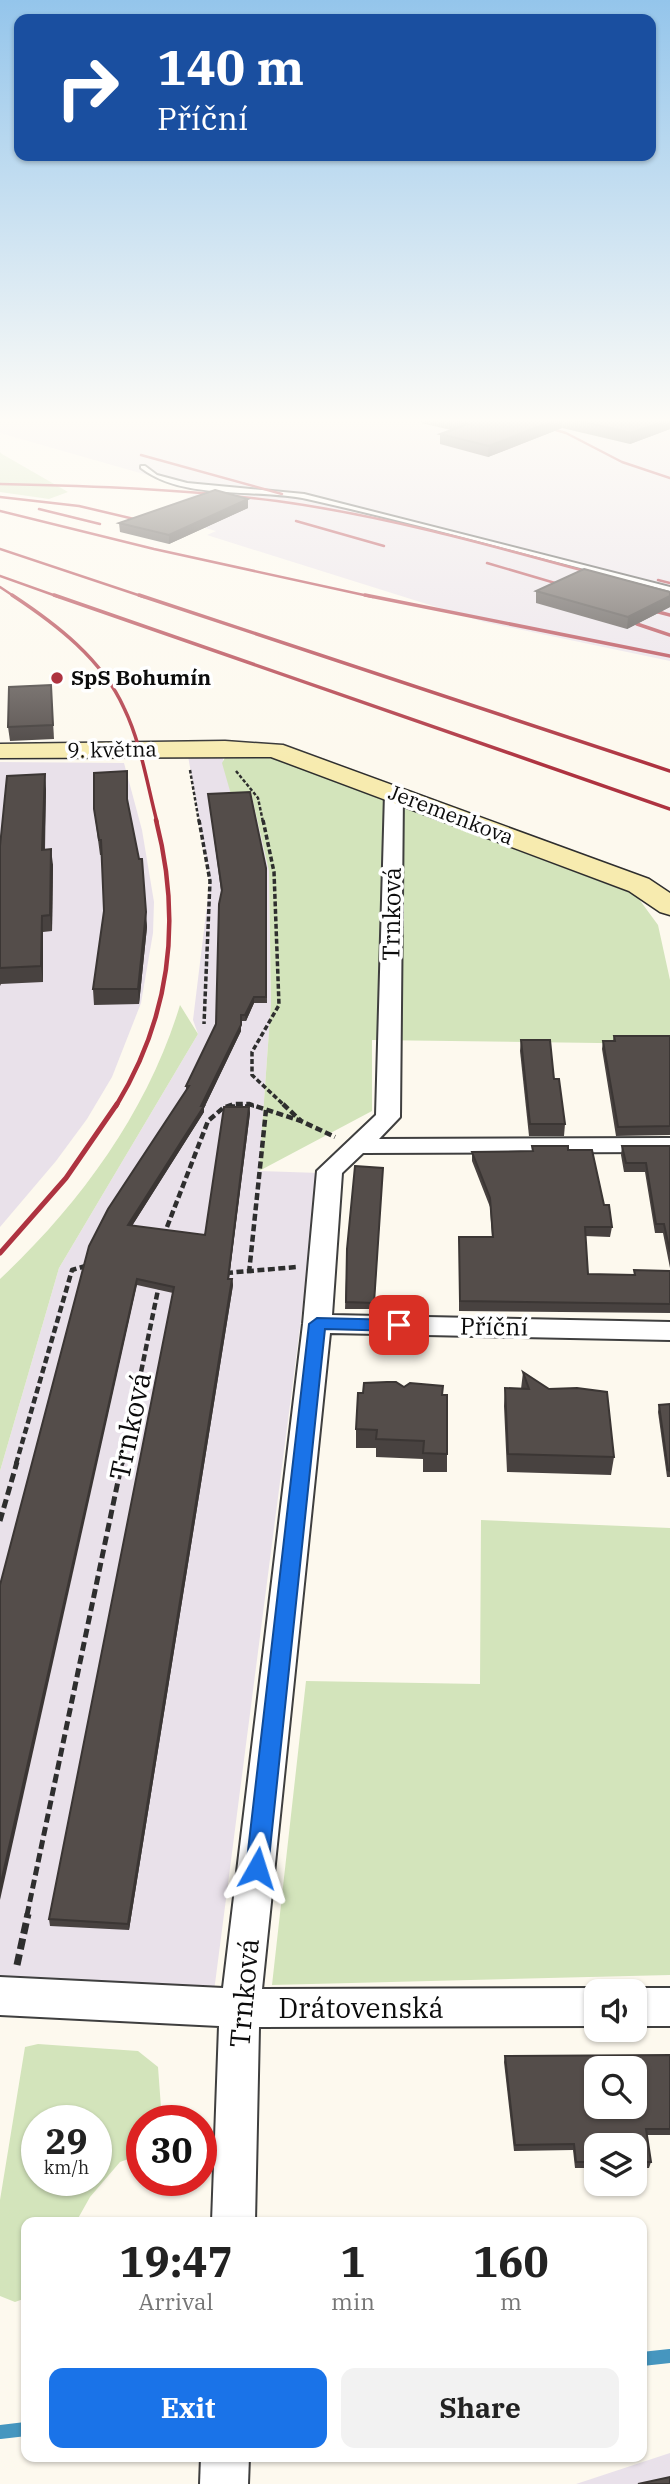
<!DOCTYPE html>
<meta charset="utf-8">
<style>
:root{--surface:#fff;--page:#f2f2f2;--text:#222;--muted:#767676;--accent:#1a73e8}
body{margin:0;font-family:"IBM Plex Serif",serif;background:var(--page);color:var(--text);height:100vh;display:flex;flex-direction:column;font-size:26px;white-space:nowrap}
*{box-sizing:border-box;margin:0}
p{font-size:23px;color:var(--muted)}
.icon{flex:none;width:38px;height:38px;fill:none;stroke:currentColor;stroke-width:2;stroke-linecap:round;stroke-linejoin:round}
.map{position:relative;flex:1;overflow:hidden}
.details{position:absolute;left:21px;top:2217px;width:626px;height:245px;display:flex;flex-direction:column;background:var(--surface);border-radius:14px;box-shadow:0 2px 5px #0004}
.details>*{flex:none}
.guide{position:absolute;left:14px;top:14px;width:642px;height:147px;border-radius:14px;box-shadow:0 2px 5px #0004;background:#1a4fa0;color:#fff;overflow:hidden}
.tools{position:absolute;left:584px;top:1979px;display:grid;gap:14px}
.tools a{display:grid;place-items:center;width:63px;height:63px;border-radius:14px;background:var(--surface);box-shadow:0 2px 5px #0004;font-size:35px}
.speed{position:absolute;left:21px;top:2105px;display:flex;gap:14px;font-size:35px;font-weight:700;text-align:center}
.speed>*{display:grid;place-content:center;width:91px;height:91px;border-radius:50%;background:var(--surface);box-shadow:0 2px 5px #0004;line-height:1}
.speed small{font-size:18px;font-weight:400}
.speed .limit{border:10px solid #d22;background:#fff;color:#111}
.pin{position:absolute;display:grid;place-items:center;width:60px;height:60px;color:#fff;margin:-30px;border-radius:14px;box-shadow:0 4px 10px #0006}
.me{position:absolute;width:77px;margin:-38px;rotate:6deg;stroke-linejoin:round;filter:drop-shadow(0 0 5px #0008)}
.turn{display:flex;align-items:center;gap:24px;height:147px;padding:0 28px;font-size:32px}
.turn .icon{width:91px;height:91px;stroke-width:2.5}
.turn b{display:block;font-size:49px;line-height:60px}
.eta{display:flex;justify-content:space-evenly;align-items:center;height:119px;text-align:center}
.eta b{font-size:42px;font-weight:700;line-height:49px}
.action{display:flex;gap:14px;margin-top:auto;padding:14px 28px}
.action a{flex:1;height:80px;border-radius:14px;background:var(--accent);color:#fff;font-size:28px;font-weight:700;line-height:80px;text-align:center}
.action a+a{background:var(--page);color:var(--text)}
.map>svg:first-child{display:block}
</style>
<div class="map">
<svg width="670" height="2484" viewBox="0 0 670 2484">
<rect width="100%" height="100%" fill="#fdf9ee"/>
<g fill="#e9e1ea">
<path d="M8,417H670V661L484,622L207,535L216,531L151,513L203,491L0,433V419Z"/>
<path d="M222,755L232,798L252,797L269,871L271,1003L259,1171L320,1173L212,2007L0,1997V1471L59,1268L198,1034L193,1020L210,881L188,756Z"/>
<path d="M0,762L124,763L142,830L154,902L153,933L141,1003L112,1077L87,1119L56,1161L0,1227Z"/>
<path d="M670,2453V2484H576Z"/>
</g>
<g fill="#d3e4bb" fill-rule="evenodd">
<path d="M0,452L2,454L68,492L49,499L0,492Z"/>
<path d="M226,756L273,758L636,895L658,925L670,980V1044L372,1040V1111L259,1171L271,1003L269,871L252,797L232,798L222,763Z"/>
<path d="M180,1005L198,1034L59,1268L0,1471V1279C80,1204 148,1111 180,1005Z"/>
<path d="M481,1520L670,1528V1975L272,1985L306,1681L480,1684Z"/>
<path d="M38,2044L138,2051L158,2067L162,2121H142V2154L120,2162L90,2197L76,2222H26V2298L15,2302L0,2296V2200L25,2047ZM96,2121V2180H37V2121Z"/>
</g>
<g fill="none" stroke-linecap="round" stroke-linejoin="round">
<g stroke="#4696bf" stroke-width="14">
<path d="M642,2359L670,2356"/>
<path d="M0,2432L26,2429"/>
</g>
<g stroke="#3f3f3f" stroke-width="4">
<path id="lane" d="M141,466H145L157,475L187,483L304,494L670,587V591C549,561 429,526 307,499C256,488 184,501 141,468Z"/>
</g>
<g stroke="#3f3f3f" stroke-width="4">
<g id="street">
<path d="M394,787L403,793L400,1117L379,1139L670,1138V1152L363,1153L342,1173L332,1315L670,1322V1340L330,1333L262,1989L597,1988L605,1992H597V2026L259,2027L255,2222H212L219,2026L0,2015V1977L223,1988L303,1324L317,1171L376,1115L385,793Z"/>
<path d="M635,1988H670V2026H635V1992H627Z"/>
<path d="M201,2457H249L248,2484H200Z"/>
</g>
</g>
<g stroke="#2e2e2e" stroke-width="3">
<path id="secondary" d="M225,741L283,745L649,879L670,893V915L660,912L629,891L271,757L0,758V744Z"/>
</g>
<g stroke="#2e2e2e" stroke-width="2.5" stroke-dasharray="3.5 2" stroke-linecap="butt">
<path d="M190,770L199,822"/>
<path d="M236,771L258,798L263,822"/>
</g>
<g stroke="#2e2e2e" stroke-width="3.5" stroke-dasharray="5 2.5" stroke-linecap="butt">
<path d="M199,820L210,881L204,1024"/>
<path d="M263,820L274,872L279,1005L252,1052V1075L285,1106"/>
<path d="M230,1106H254"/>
</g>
<g stroke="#2e2e2e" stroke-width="4.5" stroke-dasharray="7 3.5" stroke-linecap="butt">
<path d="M283,1104L301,1121"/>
<path d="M167,1227L208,1121L223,1108L234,1104H249L301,1121L335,1137"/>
<path d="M226,1273L297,1267"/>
<path d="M249,1273L266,1110"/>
<path d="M16,1464L72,1270L89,1265"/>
<path d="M122,1464L159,1285"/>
</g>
<g stroke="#2e2e2e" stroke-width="5" stroke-dasharray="9 4.5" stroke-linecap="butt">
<path d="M0,1521L17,1462"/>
<path d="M27,1915L122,1462"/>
</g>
<path stroke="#2e2e2e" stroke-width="7" stroke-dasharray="11 5" stroke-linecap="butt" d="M17,1965L28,1914"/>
<use href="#lane" fill="#fff" fill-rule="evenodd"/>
<use href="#street" fill="#fff" fill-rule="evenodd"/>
<use href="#secondary" fill="#f7ebaf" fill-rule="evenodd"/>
<g stroke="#ae3340" stroke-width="2.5">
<path d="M512,417L566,433L622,462L670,478"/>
<path d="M141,455L282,494"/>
<path d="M0,484C92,486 185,489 277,501C386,516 493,546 599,575"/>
<path d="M0,497L79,506L151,523"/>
<path d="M39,509L100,524"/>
<path d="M0,511L154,549L373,597"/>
<path d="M296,521L384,546"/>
<path d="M0,549L144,597"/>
<path d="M487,563L572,588"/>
<path d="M0,576L59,597"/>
<path d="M658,580L670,583"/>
<path d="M0,587L15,597"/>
</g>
<g stroke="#ae3340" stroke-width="3.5">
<path d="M12,595C56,624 102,659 124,708C141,743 147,784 157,822"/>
<path d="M54,595L670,809"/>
<path d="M139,595L670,771"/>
<path d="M365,595L670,656"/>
<path d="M643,608L670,615"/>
<path d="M637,624L670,635"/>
</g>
<path stroke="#ae3340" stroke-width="4.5" d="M116,1106C171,1016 182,921 156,820"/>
<path stroke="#ae3340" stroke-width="5" d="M0,1253L66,1178L117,1104"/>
</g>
<g fill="#484240">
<path d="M421,417H670V429L630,444L562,428L488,457L440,444V434L451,430L421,423Z"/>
<path d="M248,499V508L169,544L120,532L119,523Z"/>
<path d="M536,591L670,592V607L627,629L536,603Z"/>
<path d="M51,685L54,739L10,741L8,727Z"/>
<path d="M128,785V803L147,927L139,1004L94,1005L93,989L104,911L102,855H100L94,809Z"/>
<path d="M46,789L45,850L53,865L52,931L43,932V982L1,984L0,986V846Z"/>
<path d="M209,799L266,868L267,1003H254L246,1021H241V1031L204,1108V1112L132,1226L205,1235L249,1107L250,1113L229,1279H232L233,1285L129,1930L50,1926L49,1919L173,1293L137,1285L89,1246L186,1091V1086L216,1024L221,891Z"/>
<path d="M614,1036H670V1135L616,1136L602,1049L603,1041H613Z"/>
<path d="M521,1040L554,1079L565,1124L564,1136H529L520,1051Z"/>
<path d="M532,1146L568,1150L604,1205L612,1227L610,1237L585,1236L588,1274L634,1275V1270L670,1271V1313L459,1311V1237H492L490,1207L472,1161V1152L532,1151Z"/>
<path d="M622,1146H670V1268L663,1233H655L645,1172H624L621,1155Z"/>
<path d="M383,1168L374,1309H345L347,1249Z"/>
<path d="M523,1372L614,1457L611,1475L507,1472L504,1406L505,1388L521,1389Z"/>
<path d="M404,1387L442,1395L447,1454V1472H423V1459L376,1457V1448H356V1429L363,1393Z"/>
<path d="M670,1404V1477H667L658,1412L659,1405Z"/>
<path d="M670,2055V2135H647L651,2162L649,2168H635V2146H597V2168H575L573,2150L514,2151L504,2062L505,2056Z"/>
</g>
<g fill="#3b3634">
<path d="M563,417L562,428L488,457L489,446Z"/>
<path d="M670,419V429L630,444L631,433Z"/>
<path d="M248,499V508L169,544V535Z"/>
<path d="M670,596V607L627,629L628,617Z"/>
<path d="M45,774L46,789L44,865L42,850Z"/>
<path d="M51,849L53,865L52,931L50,915Z"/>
<path d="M146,912L147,927L139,1004L138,989Z"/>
<path d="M42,916L43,932V982L41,966Z"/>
<path d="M254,997V1003L246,1021L245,1015Z"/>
<path d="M241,1025V1031L204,1108V1112L128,1232V1225L201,1106Z"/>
<path d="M249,1107L250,1113L228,1285V1279Z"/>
<path d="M137,1279V1285L0,1900V1887Z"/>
<path d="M232,1279L233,1285L129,1930L128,1924Z"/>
</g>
<g fill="#544d4a" stroke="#3b3634" stroke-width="2" fill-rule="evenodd">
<path d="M443,417H670V419L631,433L563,417L489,446L440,434L468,424Z"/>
<path d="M215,490L248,499L169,535L119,523Z"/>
<path d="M584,569L670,592V596L628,617L536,591Z"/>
<path d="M51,685L53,725L8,727L9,687Z"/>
<path d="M127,771V799L139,859H142L146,912L138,989H93L104,911L101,840H99L94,809V773Z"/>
<path d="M45,774L42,850L51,849L50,915L42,916L41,966L0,968V846L7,776Z"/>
<path d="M250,792L266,868V997H254L245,1015H241V1025L201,1106H204L128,1225L205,1235L224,1107H249L228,1279H232L128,1924L49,1919L174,1287L137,1279L0,1887V1585L89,1246L108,1209L189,1086H186L216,1024L219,904L222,890L208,794Z"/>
<path d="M614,1036H670V1126L618,1127L603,1041H615Z"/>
<path d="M521,1040H550L554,1079H559L565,1124H530Z"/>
<path d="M532,1146H568V1150H592L604,1205H609L612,1227H585L588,1274L635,1275L634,1270L670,1271V1304L460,1301L459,1237H493L490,1198L472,1152L533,1151Z"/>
<path d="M622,1146H670V1252L664,1224H656L646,1163H626Z"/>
<path d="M355,1166L383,1168L374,1303L346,1302L347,1249Z"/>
<path d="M523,1372L549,1389L577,1388L607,1392L614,1457L508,1454L505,1388L529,1389Z"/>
<path d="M387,1382H396L404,1387L410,1383L443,1386L442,1395H447V1454L423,1453L424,1441L376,1439L377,1430L356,1429L358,1393H363L364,1383Z"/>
<path d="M670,1404V1471L668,1470L659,1405Z"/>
<path d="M670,2055V2129H646L651,2162H635V2146H597V2162H576L574,2144L515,2145L505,2056ZM597,2068H635V2107H597Z"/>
<path d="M670,2477V2484H638Z"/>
</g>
<linearGradient id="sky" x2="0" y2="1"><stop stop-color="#94c5eb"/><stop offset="0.55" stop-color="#fefcf7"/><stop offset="1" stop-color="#fefcf7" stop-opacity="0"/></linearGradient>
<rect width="670" height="765" fill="url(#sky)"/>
<path fill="#1a73e8" stroke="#114b97" stroke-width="2" d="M317,1318L399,1320L407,1325L399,1331L325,1329L268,1868L265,1875L257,1878L249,1875L246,1868L309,1324Z"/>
<circle fill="#ae3340" stroke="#fff" stroke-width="2.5" cx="57" cy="678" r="7"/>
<g text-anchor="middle" stroke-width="7" stroke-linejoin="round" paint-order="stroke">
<g font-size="21" font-weight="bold" fill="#0c0c0c" stroke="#fff" text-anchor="start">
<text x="71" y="685">SpS Bohumín</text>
</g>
<g font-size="21" fill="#0c0c0c" stroke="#fff">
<text transform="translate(112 750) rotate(-1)" y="7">9. května</text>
<text transform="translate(451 815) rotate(21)" y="7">Jeremenkova</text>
</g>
<g font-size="24" fill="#0c0c0c" stroke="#fff">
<text transform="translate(392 914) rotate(-89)" y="8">Trnková</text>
<text transform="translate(494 1327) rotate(1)" y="8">Příční</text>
</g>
<g font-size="28" fill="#0c0c0c" stroke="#fff">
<text transform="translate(130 1426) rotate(-78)" y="10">Trnková</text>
<text transform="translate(244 1993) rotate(-85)" y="10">Trnková</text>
<text x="361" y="2018">Drátovenská</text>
</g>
</g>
</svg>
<div class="tools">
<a><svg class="icon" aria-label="sound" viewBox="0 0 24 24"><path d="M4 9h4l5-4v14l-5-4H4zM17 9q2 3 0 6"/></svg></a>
<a><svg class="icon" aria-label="search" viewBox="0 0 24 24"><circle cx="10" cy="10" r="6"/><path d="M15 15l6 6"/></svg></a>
<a><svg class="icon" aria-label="layers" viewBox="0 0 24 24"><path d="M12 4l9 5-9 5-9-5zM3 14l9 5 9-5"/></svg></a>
</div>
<div class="speed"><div>29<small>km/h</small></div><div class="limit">30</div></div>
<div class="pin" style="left:399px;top:1325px;background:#d93025"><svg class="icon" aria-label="arrive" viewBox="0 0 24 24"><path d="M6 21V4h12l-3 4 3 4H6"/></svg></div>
<svg class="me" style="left:257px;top:1868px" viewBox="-20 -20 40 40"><path d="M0-17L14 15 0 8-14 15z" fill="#1a73e8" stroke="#fff" stroke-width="4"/></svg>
<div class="guide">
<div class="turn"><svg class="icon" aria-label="right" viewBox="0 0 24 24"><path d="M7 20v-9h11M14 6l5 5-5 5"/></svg><div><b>140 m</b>Příční</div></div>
</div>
<section class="details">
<div class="eta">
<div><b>19:47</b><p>Arrival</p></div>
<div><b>1</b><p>min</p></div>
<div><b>160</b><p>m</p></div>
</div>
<div class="action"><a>Exit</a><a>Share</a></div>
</section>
</div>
